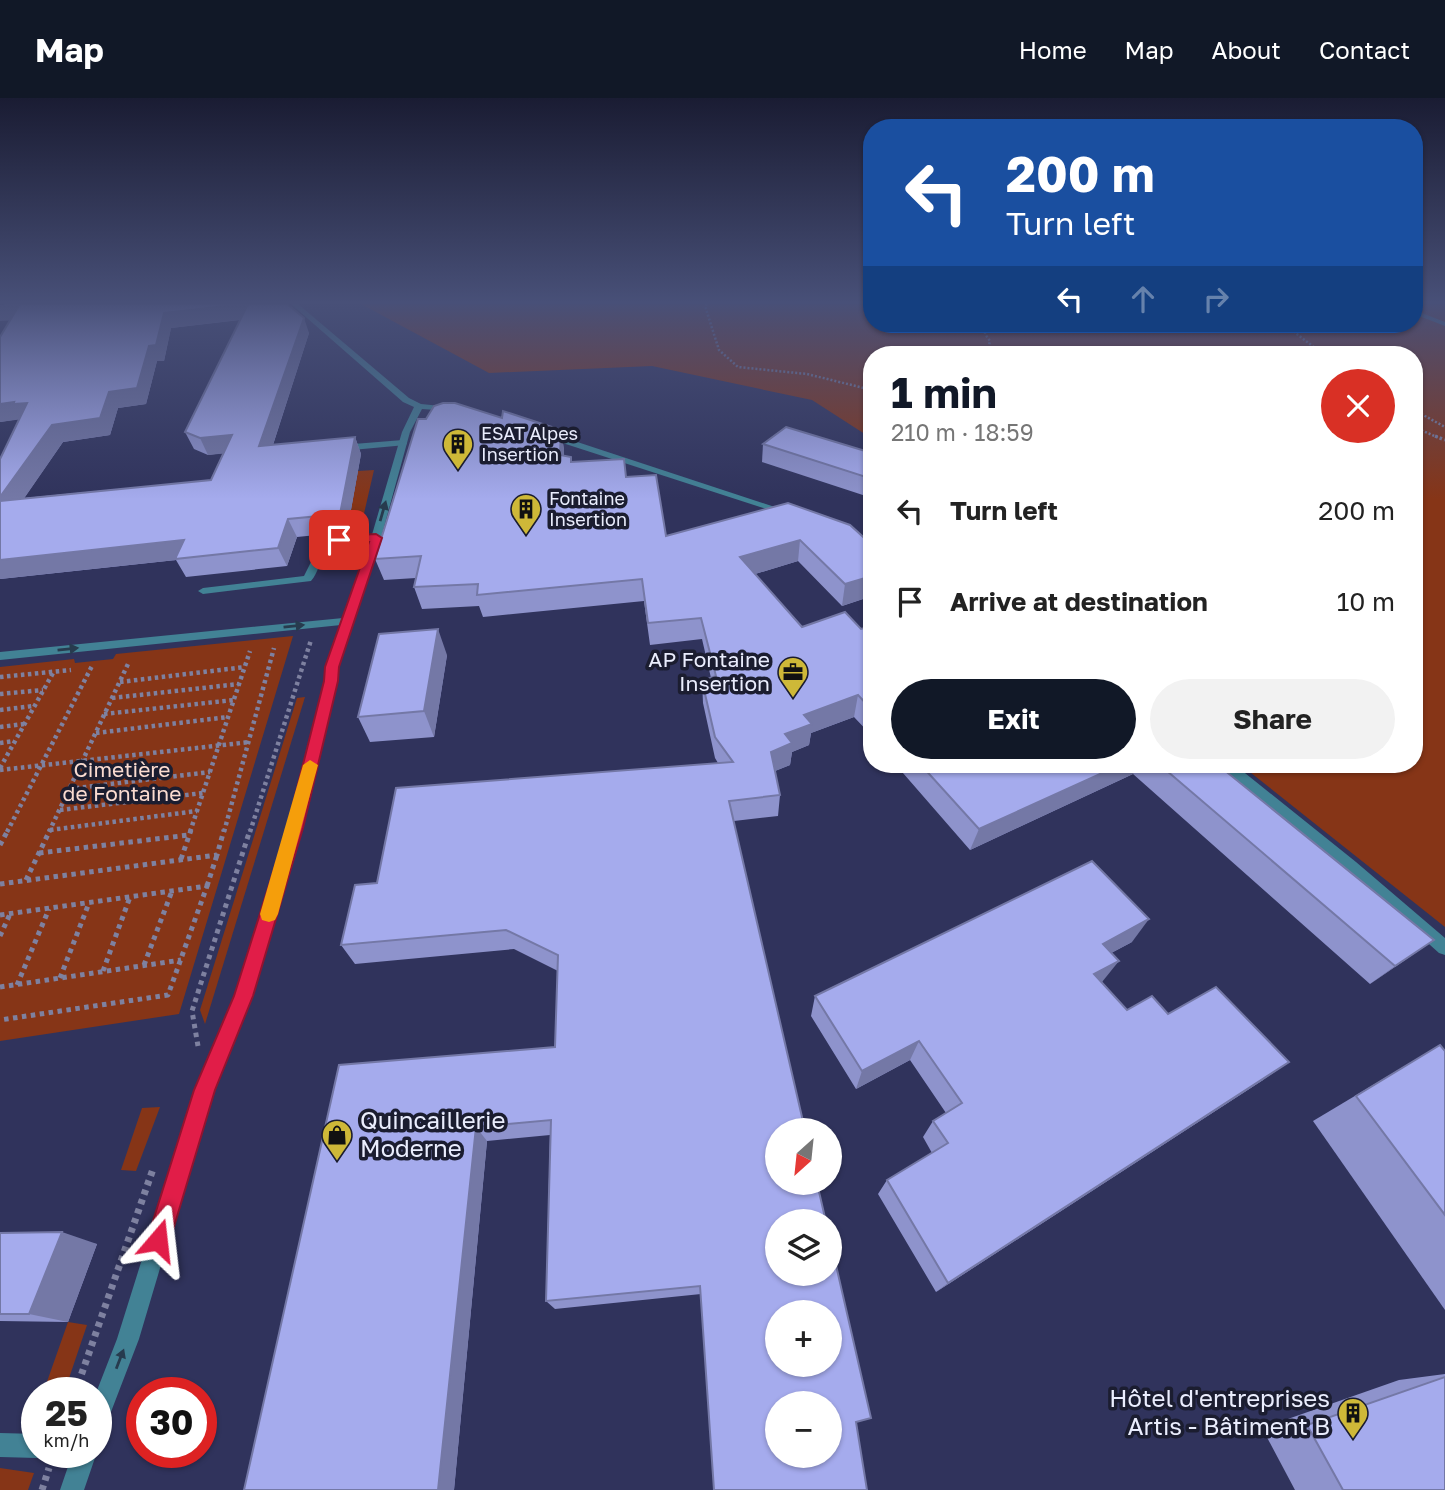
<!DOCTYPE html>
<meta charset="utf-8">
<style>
:root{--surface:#fff;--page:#f2f2f2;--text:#222;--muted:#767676;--accent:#111827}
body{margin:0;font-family:"Golos Text",sans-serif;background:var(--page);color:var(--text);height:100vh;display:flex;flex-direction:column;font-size:26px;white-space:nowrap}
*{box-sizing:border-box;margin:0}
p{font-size:23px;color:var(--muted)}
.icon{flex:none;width:38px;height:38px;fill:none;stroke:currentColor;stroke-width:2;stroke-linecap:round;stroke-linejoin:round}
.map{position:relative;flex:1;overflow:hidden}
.details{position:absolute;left:863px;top:248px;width:560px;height:427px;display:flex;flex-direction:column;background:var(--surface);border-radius:28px;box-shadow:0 2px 5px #0004}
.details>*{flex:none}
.hud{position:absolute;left:863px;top:21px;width:560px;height:214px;border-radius:28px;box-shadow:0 2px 5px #0004;background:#1a4fa0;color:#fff;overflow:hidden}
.needle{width:46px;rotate:207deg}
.controls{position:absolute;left:765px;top:1020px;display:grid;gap:14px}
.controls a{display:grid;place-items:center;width:77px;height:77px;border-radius:50%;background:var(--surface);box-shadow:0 2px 5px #0004;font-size:35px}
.speed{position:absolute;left:21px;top:1279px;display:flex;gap:14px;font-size:35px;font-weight:700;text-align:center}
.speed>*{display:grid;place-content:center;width:91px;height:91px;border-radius:50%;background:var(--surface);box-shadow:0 2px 5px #0004;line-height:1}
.speed small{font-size:18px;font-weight:400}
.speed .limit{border:10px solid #d22;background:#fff;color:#111}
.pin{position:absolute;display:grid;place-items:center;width:60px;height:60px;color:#fff;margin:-30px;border-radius:14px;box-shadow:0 4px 10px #0006}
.me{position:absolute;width:77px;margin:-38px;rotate:17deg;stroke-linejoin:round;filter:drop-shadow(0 0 5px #0008)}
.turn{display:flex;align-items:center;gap:24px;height:147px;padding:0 28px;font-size:32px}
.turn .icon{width:91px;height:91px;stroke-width:2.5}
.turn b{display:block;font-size:49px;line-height:60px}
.lanes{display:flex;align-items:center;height:66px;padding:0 28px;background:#0003;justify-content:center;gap:35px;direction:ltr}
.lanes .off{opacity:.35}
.round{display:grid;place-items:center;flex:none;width:74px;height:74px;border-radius:37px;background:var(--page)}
.summary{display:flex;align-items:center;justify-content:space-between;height:119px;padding:0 28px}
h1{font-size:42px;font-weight:700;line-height:52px;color:var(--accent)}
.primary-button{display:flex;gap:14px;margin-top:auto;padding:14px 28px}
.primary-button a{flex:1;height:80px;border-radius:42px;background:var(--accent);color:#fff;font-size:28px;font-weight:700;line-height:80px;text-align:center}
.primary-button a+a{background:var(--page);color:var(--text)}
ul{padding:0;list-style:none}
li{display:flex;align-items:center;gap:21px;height:91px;padding:0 28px}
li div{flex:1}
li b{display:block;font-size:26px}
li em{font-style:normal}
header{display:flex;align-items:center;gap:42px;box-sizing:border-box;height:98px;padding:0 35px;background:var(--accent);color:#fff}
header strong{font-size:33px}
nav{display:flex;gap:38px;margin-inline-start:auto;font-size:24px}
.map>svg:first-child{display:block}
</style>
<header>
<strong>Map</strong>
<nav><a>Home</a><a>Map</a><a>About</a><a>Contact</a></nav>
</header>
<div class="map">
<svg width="1445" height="1392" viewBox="0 0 1445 1392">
<rect width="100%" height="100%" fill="#30335c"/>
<g fill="#863517">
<path d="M361,206H871L872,226H1414V206H1445V829L1241,667H1414V257H872L871,340L812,302L652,268L489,275Z"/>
<path d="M374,372L360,433L347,434L358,373Z"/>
<path d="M293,538L179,916L0,943V569L74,561L75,565L113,561L116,556Z"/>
<path d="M305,599L205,926L200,912L297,600Z"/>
<path d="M160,1009L136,1073L121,1072L142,1010Z"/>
<path d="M68,1224L87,1227L64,1295H43Z"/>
<path d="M0,1370L34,1375L28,1392H0Z"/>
</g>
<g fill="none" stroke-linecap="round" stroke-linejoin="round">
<g stroke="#7e81a0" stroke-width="2.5" stroke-dasharray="2 2" stroke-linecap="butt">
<path d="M707,206L705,208L719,252L738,269L807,276L872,292"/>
<path d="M985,226V236L990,243L987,257"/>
<path d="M1284,226L1324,257"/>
<path d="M1414,312L1445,329"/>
<path d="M1414,329L1439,340"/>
</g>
<path stroke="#7e81a0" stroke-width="3.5" stroke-dasharray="2.5 2.5" stroke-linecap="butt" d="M1435,338L1445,342"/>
<g stroke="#7e81a0" stroke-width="4.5" stroke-dasharray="3.5 3.5" stroke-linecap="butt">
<path d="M0,579L71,572"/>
<path d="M120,584L245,569"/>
<path d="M0,596L43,592"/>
<path d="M112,600L239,586"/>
<path d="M0,612L33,608"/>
<path d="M104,616L234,602"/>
<path d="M0,629L24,626"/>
<path d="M96,635L228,619"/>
<path d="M0,645L14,643"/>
<path d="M0,670L53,575"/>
<path d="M0,672L250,644"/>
<path d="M69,691L210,674"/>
<path d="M60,712L203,695"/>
<path d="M50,732L197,713"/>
<path d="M7,734L93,566"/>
<path d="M49,734L128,566"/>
<path d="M190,734L250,553"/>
<path d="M224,734L274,550"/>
<path d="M250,734L311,542"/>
</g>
<g stroke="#7e81a0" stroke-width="5" stroke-dasharray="4.5 4.5" stroke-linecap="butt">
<path d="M0,747L8,732"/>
<path d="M39,755L189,737"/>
<path d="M181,761L191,732"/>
<path d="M26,782L50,732"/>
<path d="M0,786L217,757L224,732"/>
<path d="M207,788L217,757"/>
<path d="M0,817L207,788L168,897L0,922"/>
<path d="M0,838L10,816"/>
<path d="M144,867L172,793"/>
<path d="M103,873L130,799"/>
<path d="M60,880L89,805"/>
<path d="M17,887L49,811"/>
<path d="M0,889L181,862"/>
<path d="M198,948L192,913L250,732"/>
</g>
<g stroke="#7e81a0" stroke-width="7" stroke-dasharray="5 5" stroke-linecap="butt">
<path d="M75,1295L153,1071"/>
<path d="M42,1392L49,1370"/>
</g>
<g fill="#428295" fill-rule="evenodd">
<path d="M403,342L407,345L406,347L341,353L337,350L341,347Z"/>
<path d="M352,437H376L381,440C366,450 340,436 327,453C319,462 319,474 311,483L203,496L198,493L203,490L304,478L319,448L332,441Z"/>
<path d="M0,1335L37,1336V1354H46L45,1356L37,1360L0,1359Z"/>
</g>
<g fill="#428295" fill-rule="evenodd">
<path d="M291,206H298L409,300L421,306L451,309L455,311L451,313L422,311L410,334L381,440L338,569L337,583L302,730L253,898L213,992L139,1241L104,1332L96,1336V1295L117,1241L195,992L235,898L288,730L325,583L326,569L341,527L0,562V554L343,520L371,440L402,334L414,309L403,304Z"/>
<path d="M1414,212L1445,224V228L1414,216Z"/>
<path d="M541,334H547L793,415L785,417L541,338Z"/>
<path d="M1219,667H1235L1356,764L1445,840V857L1439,855L1346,772Z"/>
<path d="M96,1352L97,1354L84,1392H60L73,1354H96Z"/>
</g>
</g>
<g fill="#8e93cc" fill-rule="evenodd">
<path d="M287,206L309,235L273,347L355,339L361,356L347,434L297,439L287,468L186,479L176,462L0,481L19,321L0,324V239L10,222L0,223ZM240,222L185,334L194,351L208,357L223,355L211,382L24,400L63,344L110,337L118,310L146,306L157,263H164L171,230Z"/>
<path d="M502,320L561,332L564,352V358L571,359L572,364L626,379L666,438L788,405L872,447V498L842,508L798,463L755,476L802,529L861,531L872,528V638L854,619L811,635L809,647L792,654L790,667L775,673L780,697L778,718L734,723L701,1196L555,1211L546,1203L550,1037L487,1043L454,1392H244L339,967L555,949L558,873L514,851L355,866L341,847L377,785L718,665L715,660L703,605L702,583L711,580L702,541L650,547L644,503L483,519L479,508L422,511L414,489L416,480L384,482L375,461Z"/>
<path d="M763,346L872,355V400L762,364Z"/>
<path d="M447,557L434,639L370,644L358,619Z"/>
<path d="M896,667H1218L1434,842L1370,886L1133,676L970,752Z"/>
<path d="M1132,844L1111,855L1102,884L1127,912L1168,916L1263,982L936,1194L878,1096L887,1082L932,1055L923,1039L933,1023L946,1015L910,962L856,991L811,918L815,898Z"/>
<path d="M1440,947L1445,953V1212L1313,1023Z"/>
<path d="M0,1135L97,1146L68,1224L0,1223Z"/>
<path d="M1445,1276V1392H1295L1262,1330L1399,1282Z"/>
</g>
<g fill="#7478a6">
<path d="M10,206H21L30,220L0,223V207Z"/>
<path d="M243,206H248L254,220L171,230L164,263H157L146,306L118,310L110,337L63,344L10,421L0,407V399L52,327L109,294L149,248L164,215Z"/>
<path d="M304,220L309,235L267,365L259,348Z"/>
<path d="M14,304L27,305L23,321L0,324V306Z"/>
<path d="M561,332L564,352L563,378L560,357Z"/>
<path d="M232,337L240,354L208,357L200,340Z"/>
<path d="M355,339L361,356L347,434L340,416Z"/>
<path d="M288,421L297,439L287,468L278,450Z"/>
<path d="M184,442L175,461L176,462L0,481V462Z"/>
<path d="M800,442L798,463L739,481L740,459Z"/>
<path d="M872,478V498L842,508L845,486Z"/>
<path d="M438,531L447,557L434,639L424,613Z"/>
<path d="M858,597L854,619L811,635L809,647L792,654L790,667L770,675L771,654L785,636L804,617Z"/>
<path d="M1120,667H1139L1133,676L970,752L979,731Z"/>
<path d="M1149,821L1132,844L1087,868L1103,846Z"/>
<path d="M1434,842L1408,860L1370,886L1395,868Z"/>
<path d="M1119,863L1102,884L1094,876Z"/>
<path d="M919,943L910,962L856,991L862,973Z"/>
<path d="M1289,964L1263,982L936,1194L948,1185Z"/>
<path d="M476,1029L487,1043L454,1392H438Z"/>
<path d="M62,1134L97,1146L68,1224L29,1216Z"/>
</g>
<g fill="#a5abed" stroke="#7478a6" stroke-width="2" fill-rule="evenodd">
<path d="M20,206H243L164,215L156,247L149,248L137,290L109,294L100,320L52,327L0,399V361L27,305L13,306L14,304L0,306V239Z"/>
<path d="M248,206H287L304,220L259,348L355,339L340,416L288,421L278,450L175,461L184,442L0,462V403L211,382L232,337L200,340L185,334Z"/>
<path d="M443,305H455L502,320L503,313L561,332L560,357L571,359V364L624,361L626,379L656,377L666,438L788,405L850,427L872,447V478L845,486L800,442L740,459L802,529L845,514L861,531L872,528V612L858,597L804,617L812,626L785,636L792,645L771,654L780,697L729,703L805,1032H777V1085H817L826,1124H777V1176H830V1141L871,1320L856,1324L867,1392H714L700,1188L546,1203L551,1022L476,1029L438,1392H244L339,967L555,949L558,857L506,832L341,847L355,787L377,785L396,690L733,664L715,639L702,583L716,578L701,520L648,525L642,481L477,497L478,486L414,489L421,458L375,461L418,321H426L434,308ZM777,1214H830V1267H777ZM777,1306H830V1358H777Z"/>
<path d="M786,329L872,355V381L763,346Z"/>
<path d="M438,531L424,613L358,619L379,536Z"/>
<path d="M921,667H1120L979,731Z"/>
<path d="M1160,667H1218L1434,842L1395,868Z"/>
<path d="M1092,763L1149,821L1103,846L1119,863L1094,876L1127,912L1152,898L1168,916L1216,889L1289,964L948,1185L887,1082L948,1045L933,1023L962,1005L919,943L862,973L815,898Z"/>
<path d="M1440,947L1445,953V1117L1356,998Z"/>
<path d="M62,1134L29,1216H0V1135Z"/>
<path d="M1445,1279V1392H1343L1307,1327Z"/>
</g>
<defs><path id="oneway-solid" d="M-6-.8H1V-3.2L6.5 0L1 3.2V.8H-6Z" transform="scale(1.75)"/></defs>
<g fill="#273b4e">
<use href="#oneway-solid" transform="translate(383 413) rotate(-74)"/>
<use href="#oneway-solid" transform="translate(294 528) rotate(-6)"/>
<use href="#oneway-solid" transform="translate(68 551) rotate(-6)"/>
<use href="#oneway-solid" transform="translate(120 1261) rotate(-69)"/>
</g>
<linearGradient id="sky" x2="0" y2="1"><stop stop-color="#1a1c33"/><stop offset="0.51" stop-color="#485078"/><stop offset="1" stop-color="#485078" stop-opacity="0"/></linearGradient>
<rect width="1445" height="401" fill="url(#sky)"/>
<path fill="#e11d48" stroke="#92132f" stroke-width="2" d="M376,436L382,440L339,569L338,583L303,730L253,898L215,992L170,1142L167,1150L158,1153L150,1150L147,1142L194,992L234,898L287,730L324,583L325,569L369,444L339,445L333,442L339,438Z"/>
<path fill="#f59e0b" d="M310,662L318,667L278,816L275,822L269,824L262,822L260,816L303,667Z"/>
<defs>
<g id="building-pin" transform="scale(1.575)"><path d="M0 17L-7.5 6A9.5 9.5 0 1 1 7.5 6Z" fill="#ceb838" stroke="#1b1d30"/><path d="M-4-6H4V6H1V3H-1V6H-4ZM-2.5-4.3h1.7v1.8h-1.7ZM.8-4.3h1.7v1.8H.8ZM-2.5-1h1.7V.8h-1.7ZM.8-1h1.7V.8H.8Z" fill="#111"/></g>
<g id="office-pin" transform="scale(1.575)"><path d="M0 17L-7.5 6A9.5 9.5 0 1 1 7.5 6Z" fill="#ceb838" stroke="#1b1d30"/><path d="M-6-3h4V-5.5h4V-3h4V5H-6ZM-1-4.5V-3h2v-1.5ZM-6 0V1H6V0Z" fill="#111"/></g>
<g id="shop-pin" transform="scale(1.575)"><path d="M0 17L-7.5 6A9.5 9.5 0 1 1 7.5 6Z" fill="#ceb838" stroke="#1b1d30"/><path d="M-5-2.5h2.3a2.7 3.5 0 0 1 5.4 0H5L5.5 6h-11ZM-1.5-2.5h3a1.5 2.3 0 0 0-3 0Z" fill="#111"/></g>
</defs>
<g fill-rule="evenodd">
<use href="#building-pin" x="458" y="346"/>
<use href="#building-pin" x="526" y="411"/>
<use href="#office-pin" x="793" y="574"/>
<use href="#shop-pin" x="337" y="1037"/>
<use href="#building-pin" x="1353" y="1315"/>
</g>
<g text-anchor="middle" stroke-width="7" stroke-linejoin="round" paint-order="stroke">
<g font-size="18" fill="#eaedfd" stroke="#1b1d30" text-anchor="start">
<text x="481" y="342">ESAT Alpes<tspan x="481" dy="21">Insertion</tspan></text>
<text x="549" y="407">Fontaine<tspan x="549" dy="21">Insertion</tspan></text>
</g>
<g font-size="21" fill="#eaedfd" stroke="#1b1d30" text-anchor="end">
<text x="770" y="569">AP Fontaine<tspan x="770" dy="24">Insertion</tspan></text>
</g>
<g font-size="21" fill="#fadbd0" stroke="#1b1d30">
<text x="122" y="679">Cimetière<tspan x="122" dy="24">de Fontaine</tspan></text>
</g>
<g font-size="24" fill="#eaedfd" stroke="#1b1d30" text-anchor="start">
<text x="360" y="1031">Quincaillerie<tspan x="360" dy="28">Moderne</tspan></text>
<text x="1330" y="1309" text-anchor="end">Hôtel d'entreprises<tspan x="1330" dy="28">Artis - Bâtiment B</tspan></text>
</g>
</g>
</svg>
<div class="controls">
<a><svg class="needle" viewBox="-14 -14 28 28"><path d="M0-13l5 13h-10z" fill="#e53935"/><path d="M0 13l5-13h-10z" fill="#767676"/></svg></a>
<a><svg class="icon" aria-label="layers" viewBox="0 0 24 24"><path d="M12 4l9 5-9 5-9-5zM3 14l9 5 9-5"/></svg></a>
<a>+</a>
<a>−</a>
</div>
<div class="speed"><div>25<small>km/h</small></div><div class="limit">30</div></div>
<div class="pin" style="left:339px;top:442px;background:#d93025"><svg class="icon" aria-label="arrive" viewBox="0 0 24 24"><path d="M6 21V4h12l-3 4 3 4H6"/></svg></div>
<svg class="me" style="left:158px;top:1142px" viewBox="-20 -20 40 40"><path d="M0-17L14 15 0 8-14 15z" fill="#e11d48" stroke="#fff" stroke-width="4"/></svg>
<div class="hud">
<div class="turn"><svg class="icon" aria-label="left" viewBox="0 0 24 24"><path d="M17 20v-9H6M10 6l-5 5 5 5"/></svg><div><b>200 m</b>Turn left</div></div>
<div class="lanes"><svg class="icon" aria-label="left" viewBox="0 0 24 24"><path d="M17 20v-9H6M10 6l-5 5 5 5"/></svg><svg class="icon off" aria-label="ahead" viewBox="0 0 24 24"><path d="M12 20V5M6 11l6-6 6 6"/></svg><svg class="icon off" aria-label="right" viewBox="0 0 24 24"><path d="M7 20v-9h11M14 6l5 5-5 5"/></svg></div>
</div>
<section class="details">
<div class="summary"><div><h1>1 min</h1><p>210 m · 18:59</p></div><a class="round" style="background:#d93025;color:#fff"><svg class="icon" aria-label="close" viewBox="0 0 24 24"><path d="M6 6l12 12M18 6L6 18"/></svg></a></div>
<ul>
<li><svg class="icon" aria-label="left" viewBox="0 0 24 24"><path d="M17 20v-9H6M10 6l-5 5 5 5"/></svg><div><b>Turn left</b></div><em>200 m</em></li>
<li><svg class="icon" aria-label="arrive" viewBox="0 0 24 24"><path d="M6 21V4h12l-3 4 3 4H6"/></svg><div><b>Arrive at destination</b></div><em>10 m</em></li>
</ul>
<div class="primary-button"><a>Exit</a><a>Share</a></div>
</section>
</div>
